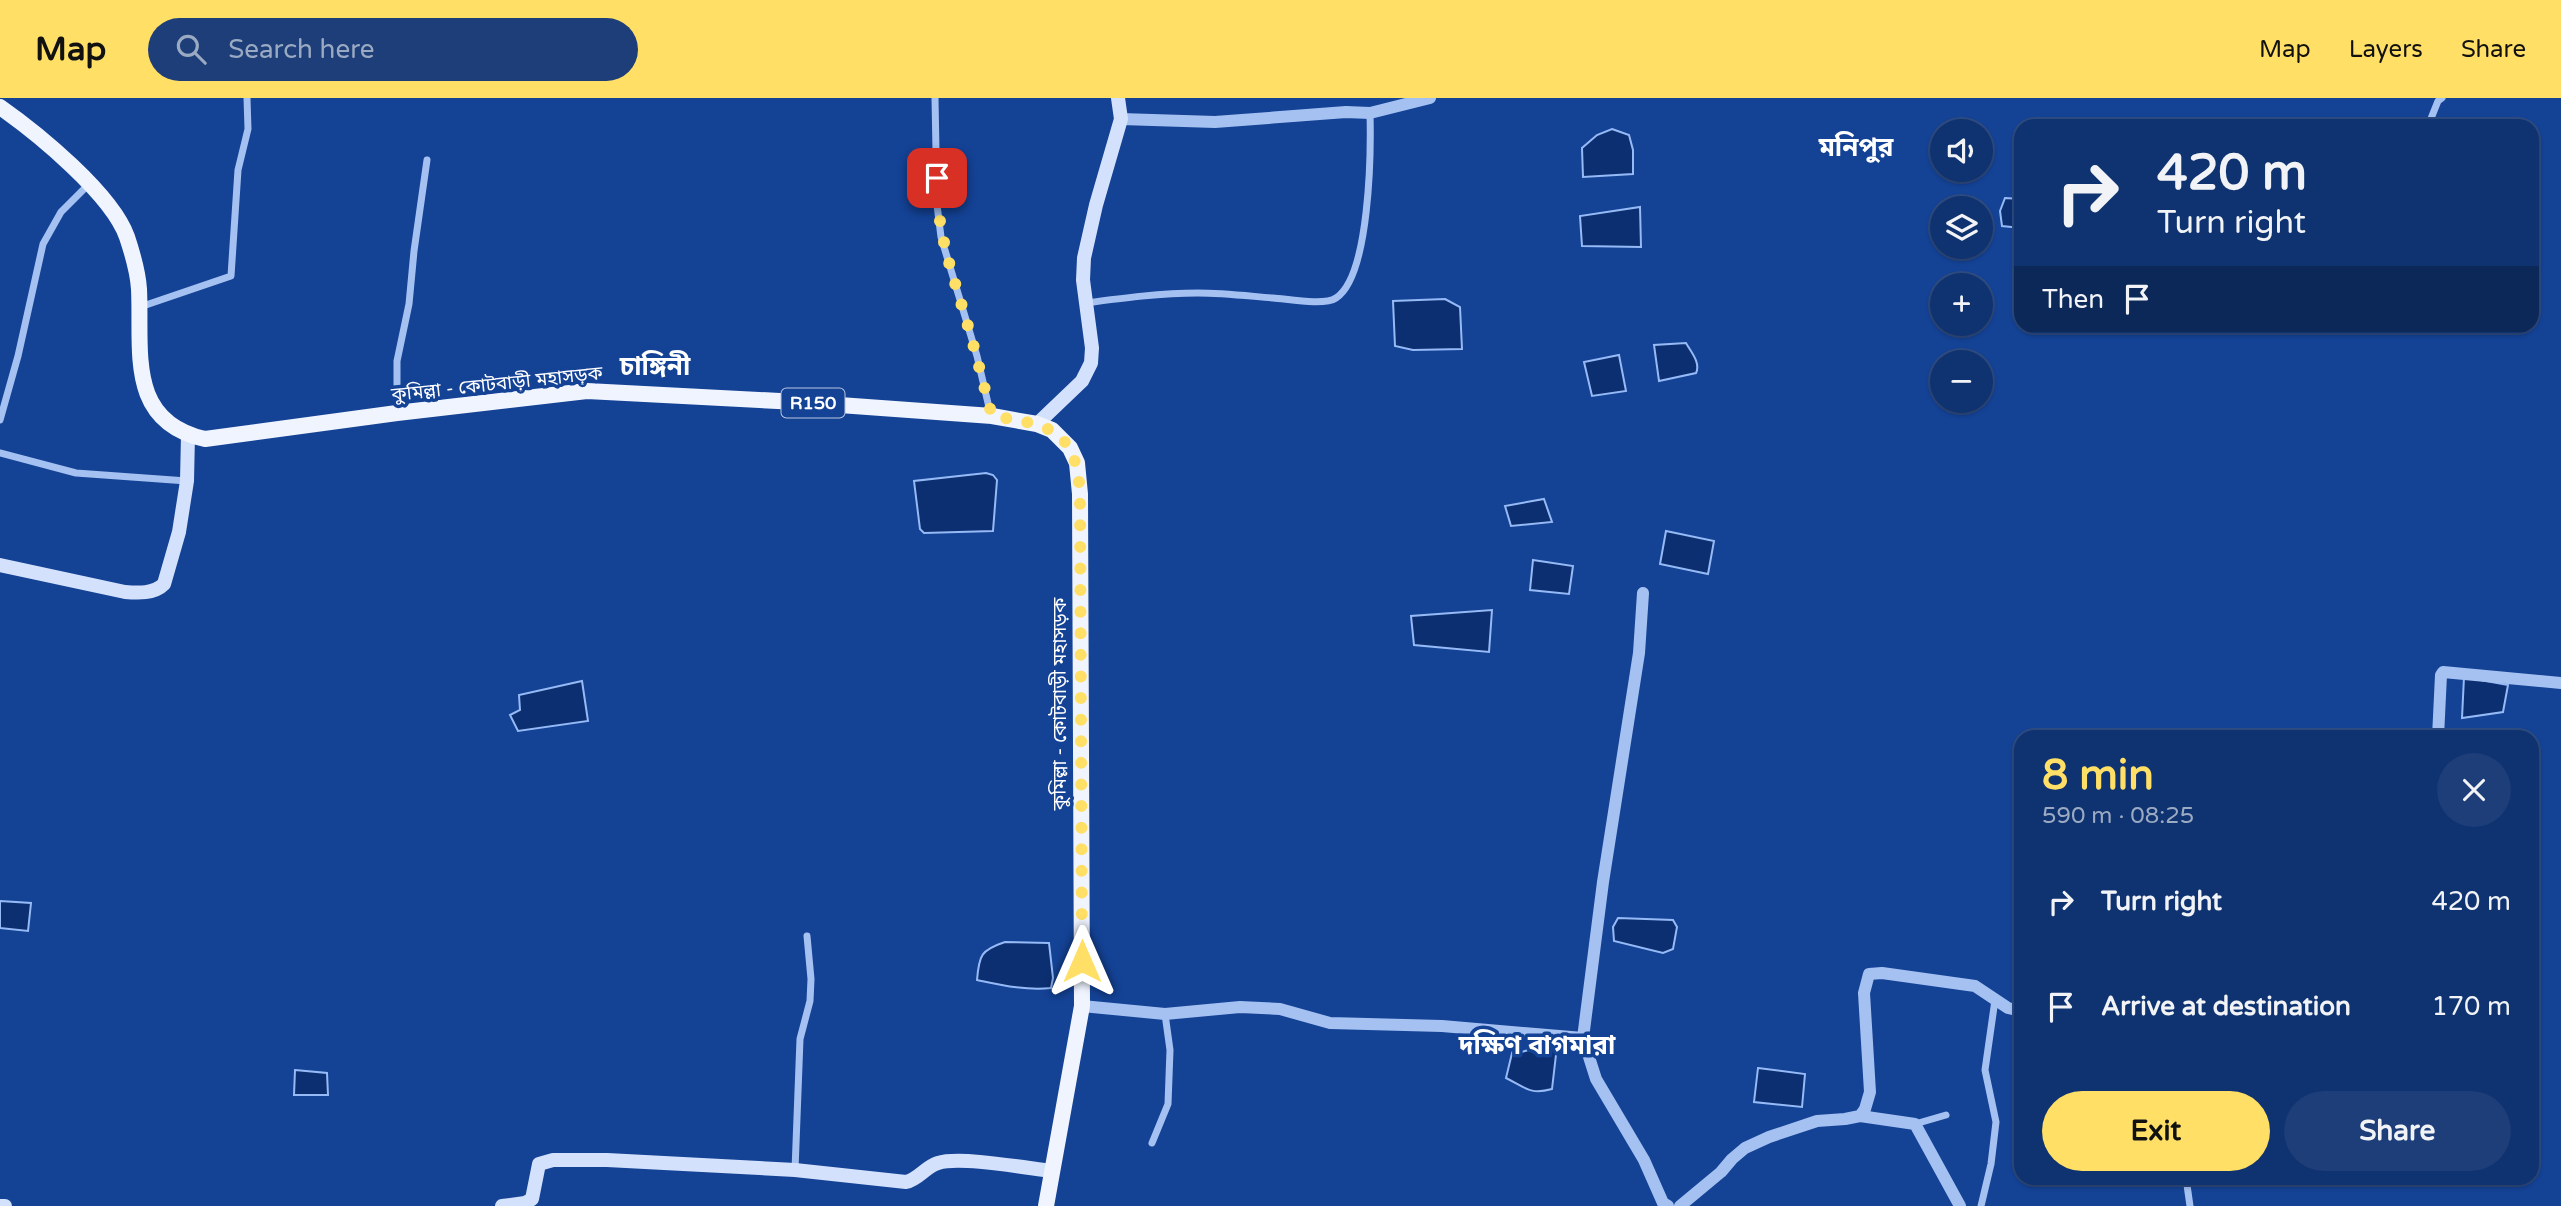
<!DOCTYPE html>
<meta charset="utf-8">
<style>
:root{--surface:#0f3270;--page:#1d3e78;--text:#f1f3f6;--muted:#9baac3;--line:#2f4d83;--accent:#ffdf65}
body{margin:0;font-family:"Varela Round","Noto Sans Bengali",sans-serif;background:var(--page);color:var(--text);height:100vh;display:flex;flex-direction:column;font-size:26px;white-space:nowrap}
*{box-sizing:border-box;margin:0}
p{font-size:23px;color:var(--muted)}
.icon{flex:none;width:38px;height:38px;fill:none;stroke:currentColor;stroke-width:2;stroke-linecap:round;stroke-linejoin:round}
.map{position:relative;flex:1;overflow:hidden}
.drawer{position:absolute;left:2014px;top:632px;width:525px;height:455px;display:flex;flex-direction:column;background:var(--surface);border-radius:21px;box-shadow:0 2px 5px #0004,0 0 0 2px var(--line)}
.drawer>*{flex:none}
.hud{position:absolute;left:2014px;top:21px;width:525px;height:214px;border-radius:21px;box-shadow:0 2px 5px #0004,0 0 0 2px var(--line);background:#0f3270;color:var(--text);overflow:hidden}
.controls{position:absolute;left:1930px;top:21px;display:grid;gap:14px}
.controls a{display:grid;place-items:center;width:63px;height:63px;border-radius:50%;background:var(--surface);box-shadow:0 2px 5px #0004,0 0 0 2px var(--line);font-size:35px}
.pin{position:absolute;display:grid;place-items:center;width:60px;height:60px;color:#fff;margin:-30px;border-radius:14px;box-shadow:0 4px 10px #0006}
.me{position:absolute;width:77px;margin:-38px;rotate:0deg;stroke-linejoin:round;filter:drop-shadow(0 0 5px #0008)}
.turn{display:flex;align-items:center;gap:24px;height:147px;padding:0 28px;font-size:32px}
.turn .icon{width:91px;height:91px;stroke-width:2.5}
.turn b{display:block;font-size:49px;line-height:60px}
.then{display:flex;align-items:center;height:66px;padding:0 28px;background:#0003;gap:14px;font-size:26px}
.round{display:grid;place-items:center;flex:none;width:74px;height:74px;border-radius:37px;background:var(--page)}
.overview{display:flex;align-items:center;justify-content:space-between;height:119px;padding:0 28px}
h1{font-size:42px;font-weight:700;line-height:52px;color:var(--accent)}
.cta{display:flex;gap:14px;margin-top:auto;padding:14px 28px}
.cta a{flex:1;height:80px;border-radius:42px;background:var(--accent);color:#111;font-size:28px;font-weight:700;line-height:80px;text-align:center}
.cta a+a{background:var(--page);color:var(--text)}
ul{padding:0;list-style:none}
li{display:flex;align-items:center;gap:21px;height:105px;padding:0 28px}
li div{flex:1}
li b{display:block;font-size:26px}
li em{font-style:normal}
header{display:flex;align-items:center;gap:42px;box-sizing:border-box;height:98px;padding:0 35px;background:var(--accent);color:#111}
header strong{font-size:33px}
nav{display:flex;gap:38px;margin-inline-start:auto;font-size:24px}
.search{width:490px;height:63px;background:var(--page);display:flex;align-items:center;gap:18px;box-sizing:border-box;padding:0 24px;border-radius:38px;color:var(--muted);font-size:26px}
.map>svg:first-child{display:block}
</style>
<header>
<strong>Map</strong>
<div class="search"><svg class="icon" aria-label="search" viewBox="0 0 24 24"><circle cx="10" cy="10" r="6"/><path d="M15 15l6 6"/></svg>Search here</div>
<nav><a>Map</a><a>Layers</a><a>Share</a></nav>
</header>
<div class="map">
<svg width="2561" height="1108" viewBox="0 0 2561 1108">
<rect width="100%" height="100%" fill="#144295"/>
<g fill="#0c2f72" stroke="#96baf5" stroke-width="2">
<path d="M1612,31L1629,37L1633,52V76L1583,79L1582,50L1597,37Z"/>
<path d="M2005,100L2021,101V130L2002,128L2000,113Z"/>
<path d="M1640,109L1641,149L1582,148L1580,118Z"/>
<path d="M1445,201L1460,209L1462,251L1413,252L1395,248L1393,203Z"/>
<path d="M1686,245C1691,254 1701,265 1696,275L1659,283L1654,247Z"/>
<path d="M1619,257L1626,293L1592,298L1584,264Z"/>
<path d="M986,375L993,377L997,382L993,433L924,435L920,431L914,383Z"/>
<path d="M1544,401L1552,424L1511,428L1505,408Z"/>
<path d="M1666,433L1714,443L1708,476L1660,466Z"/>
<path d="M1533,462L1573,468L1569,496L1530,492Z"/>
<path d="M1492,512L1489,554L1414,547L1411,518Z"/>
<path d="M2464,579L2508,587L2503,614L2462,620Z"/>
<path d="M582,583L588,623L518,633L510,617L520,612L519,597Z"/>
<path d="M0,803L31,805L28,833L0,830Z"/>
<path d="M1618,820L1673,822L1677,829L1673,851L1663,855L1614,843L1613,829Z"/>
<path d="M1005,844L1049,845L1053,880L1051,890C1027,893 1001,887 977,882C979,857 981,852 1005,844Z"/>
<path d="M1540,948H1557L1552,991C1530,997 1526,990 1506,980L1513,951L1522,954Z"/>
<path d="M1758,970L1805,976L1802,1009L1754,1004Z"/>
<path d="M295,972L327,975L328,997H294Z"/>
</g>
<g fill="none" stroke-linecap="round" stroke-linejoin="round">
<g stroke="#a4c1f2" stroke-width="7">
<path d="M935,0L937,107L941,139L977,258L991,318"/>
<path d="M2428,28L2438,3L2442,0"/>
<path d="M1086,205C1123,200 1161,195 1198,195C1223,195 1248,198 1273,200C1288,201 1324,208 1336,200C1370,178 1371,54 1370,15"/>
<path d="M140,209L231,178L238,72L248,31L247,0"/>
<path d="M397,314V263L409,206L414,153L427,62"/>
<path d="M0,322L18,258L43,146L61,114L89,86"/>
<path d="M0,355L76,375L187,383"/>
<path d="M1915,1026L1946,1017"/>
<path d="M1152,1045L1168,1006L1170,952L1165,916"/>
<path d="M795,1072L800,941L810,903L811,881L807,838"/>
<path d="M2186,1080L2190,1108"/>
<path d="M1981,1108L1991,1066L1996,1024L1985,972L1995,902"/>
</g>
<g stroke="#a4c1f2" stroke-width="12">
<path d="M1121,21L1215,24L1346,14L1370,15L1430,0"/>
<path d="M2438,639L2441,577L2443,574L2561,585"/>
<path d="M1082,908L1165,916L1240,909L1280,911L1330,925L1442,928L1583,940L1596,981L1644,1062L1663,1105L1668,1108"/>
<path d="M1583,940L1603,784L1639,555L1643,495"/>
<path d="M1860,1018L1915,1026L1960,1108"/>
<path d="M1680,1108L1721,1074L1732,1061L1745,1050L1769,1039L1817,1023L1845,1021L1860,1018L1865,1011L1870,994L1864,895L1869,876L1882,875L1975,888L2008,910L2021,913"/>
</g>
<g stroke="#d3e1fc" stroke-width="14">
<path d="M1037,326L1082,283L1091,265L1092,250L1083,182L1084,160L1096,107L1121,21L1118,0"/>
<path d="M0,467L125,494C138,495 154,496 164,486L179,434L187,383L188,337"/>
<path d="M0,1108H5"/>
<path d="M502,1108L525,1105L532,1101L539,1066L553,1062H607L795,1072L906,1084C919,1081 925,1069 938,1065C960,1058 1026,1070 1052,1073"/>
</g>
<path stroke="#eff4ff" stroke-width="16" d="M0,9C37,35 112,96 127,139C132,154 138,175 139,191C142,253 126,323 205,341L397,315L587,293L798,304L992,318L1037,326L1052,332L1070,350L1077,365L1080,396L1082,908L1046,1108"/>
</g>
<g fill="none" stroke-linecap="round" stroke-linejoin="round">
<path stroke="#ffdf65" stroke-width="12" stroke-dasharray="0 21.6" d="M937,80C936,130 951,171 965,218C975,251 983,285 992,318C1049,327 1076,330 1080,396L1082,863"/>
</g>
<g text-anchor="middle" stroke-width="7" stroke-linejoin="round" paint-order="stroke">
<rect fill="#144295" stroke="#b8c6df" stroke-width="2" x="781.5" y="290.5" width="63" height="29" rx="5"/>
<g font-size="18" font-weight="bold" fill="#fff">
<text x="813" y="311">R150</text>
</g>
<g font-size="19" fill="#fff" stroke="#144295">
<text transform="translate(497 285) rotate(-6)" y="7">কুমিল্লা - কোটবাড়ী মহাসড়ক</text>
<text transform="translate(1059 606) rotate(-90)" y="7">কুমিল্লা - কোটবাড়ী মহাসড়ক</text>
</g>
<g font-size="26" font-weight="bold" fill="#fff" stroke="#144295">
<text x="1856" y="58">মনিপুর</text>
<text x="655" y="277">চাঙ্গিনী</text>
<text x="1537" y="956">দক্ষিণ বাগমারা</text>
</g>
</g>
</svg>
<div class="controls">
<a><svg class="icon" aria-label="sound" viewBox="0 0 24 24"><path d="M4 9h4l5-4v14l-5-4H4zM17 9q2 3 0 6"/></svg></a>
<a><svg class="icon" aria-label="layers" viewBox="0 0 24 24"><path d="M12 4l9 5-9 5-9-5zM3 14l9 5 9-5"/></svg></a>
<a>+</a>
<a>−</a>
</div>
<div class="pin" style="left:937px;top:80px;background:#d93025"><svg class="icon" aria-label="arrive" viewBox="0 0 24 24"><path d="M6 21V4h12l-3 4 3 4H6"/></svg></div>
<svg class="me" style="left:1082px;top:863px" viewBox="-20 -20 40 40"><path d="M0-17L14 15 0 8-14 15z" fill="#ffdf65" stroke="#fff" stroke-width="4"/></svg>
<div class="hud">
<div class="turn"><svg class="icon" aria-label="right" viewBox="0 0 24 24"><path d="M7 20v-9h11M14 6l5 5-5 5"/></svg><div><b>420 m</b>Turn right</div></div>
<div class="then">Then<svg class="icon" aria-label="arrive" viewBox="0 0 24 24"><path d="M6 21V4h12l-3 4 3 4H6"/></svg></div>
</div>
<section class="drawer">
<div class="overview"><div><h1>8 min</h1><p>590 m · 08:25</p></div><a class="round"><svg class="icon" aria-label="close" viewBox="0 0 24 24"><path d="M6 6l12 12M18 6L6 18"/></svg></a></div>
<ul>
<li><svg class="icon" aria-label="right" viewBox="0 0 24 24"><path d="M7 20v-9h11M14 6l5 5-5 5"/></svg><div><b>Turn right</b></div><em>420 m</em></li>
<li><svg class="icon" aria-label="arrive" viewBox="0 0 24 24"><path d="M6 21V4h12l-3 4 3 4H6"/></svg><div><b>Arrive at destination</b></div><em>170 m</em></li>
</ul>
<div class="cta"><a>Exit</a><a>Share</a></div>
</section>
</div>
